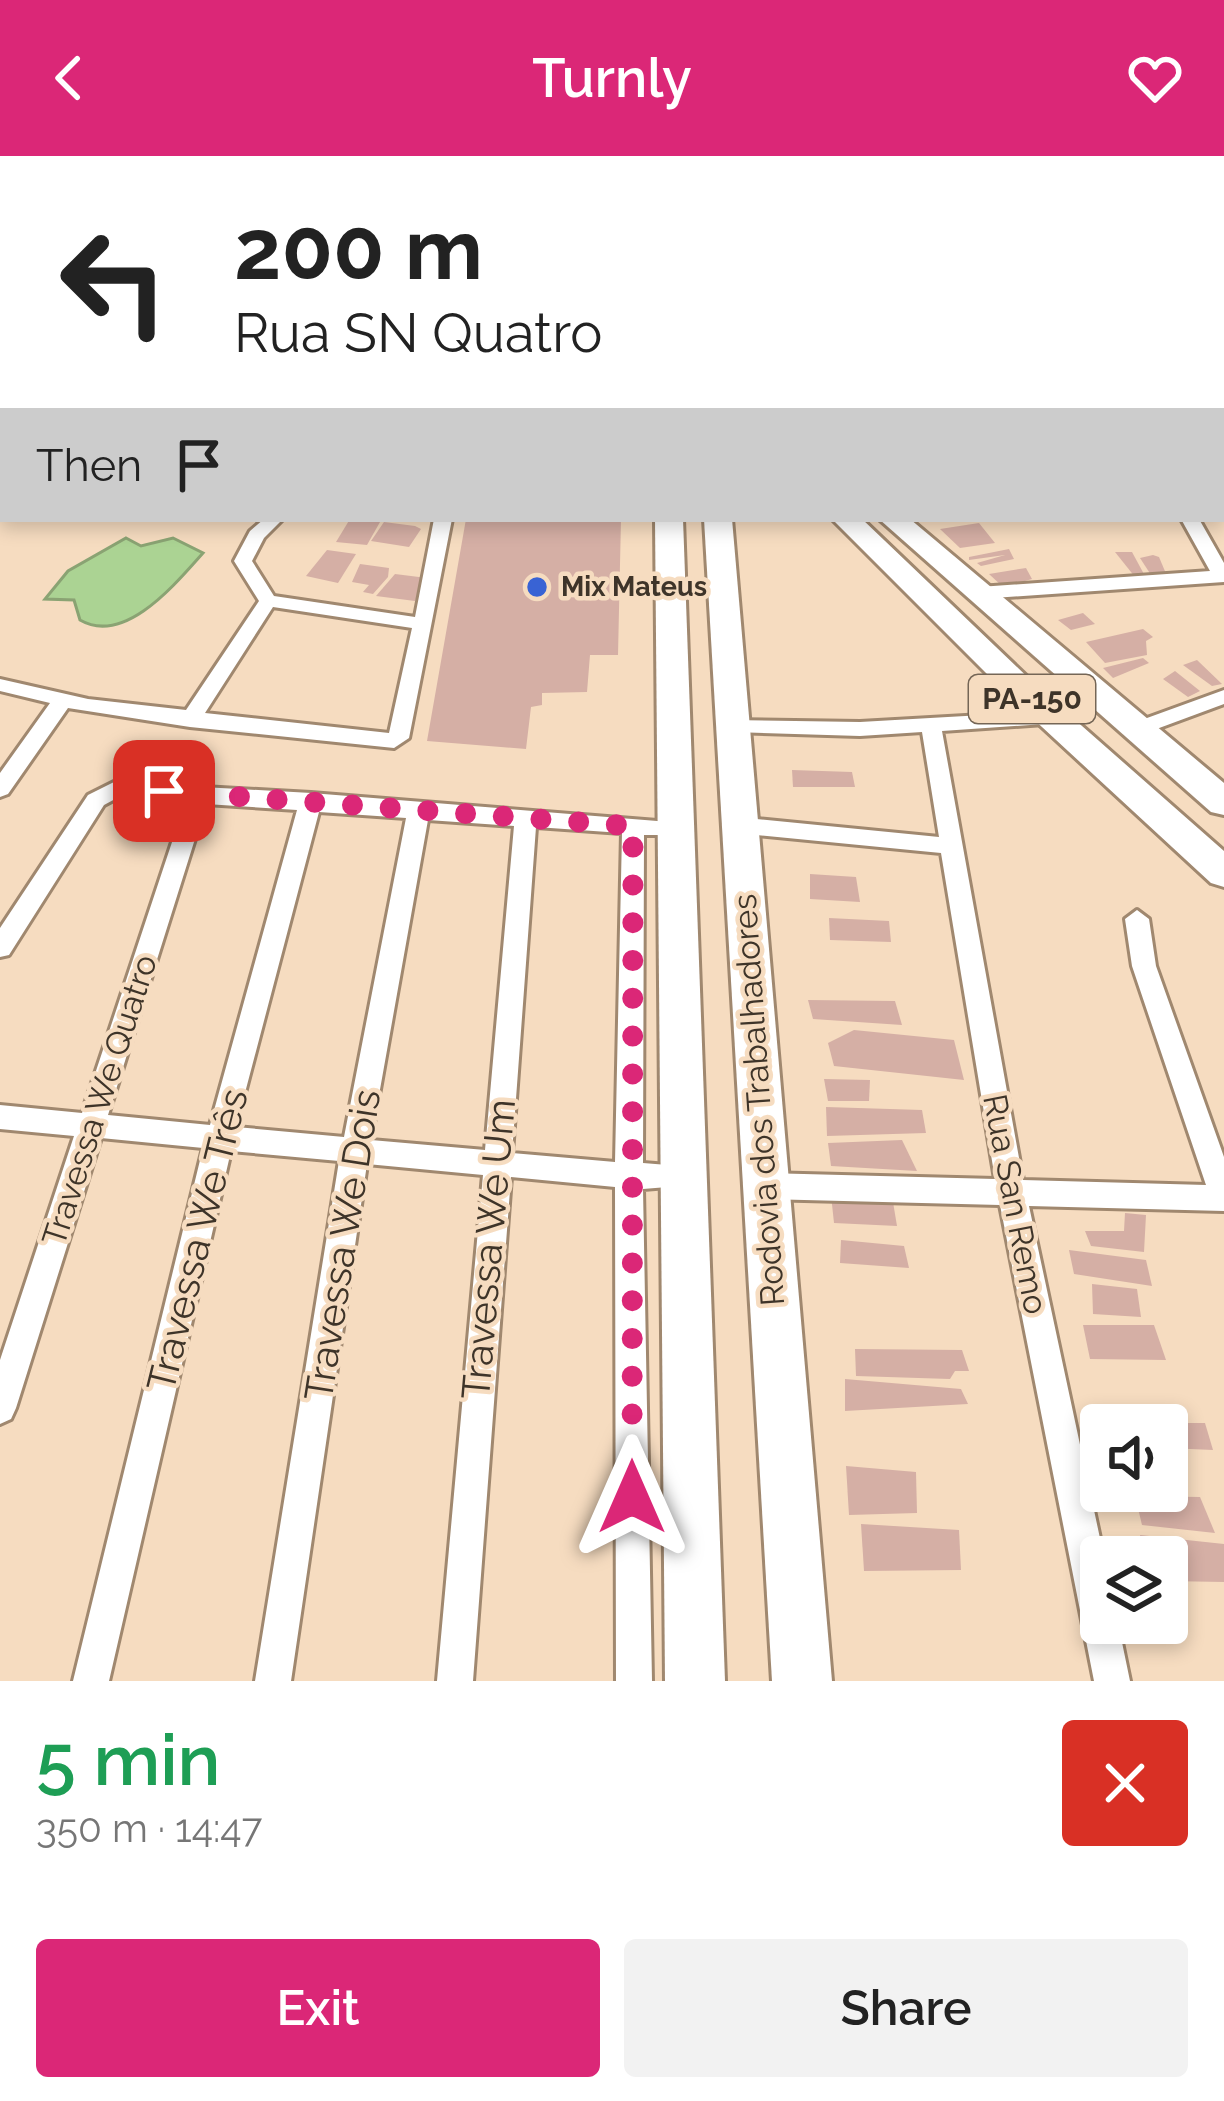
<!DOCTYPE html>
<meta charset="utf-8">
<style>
:root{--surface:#fff;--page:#f2f2f2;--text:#222;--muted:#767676;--accent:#db2777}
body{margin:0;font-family:Raleway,sans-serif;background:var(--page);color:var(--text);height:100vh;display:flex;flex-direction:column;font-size:45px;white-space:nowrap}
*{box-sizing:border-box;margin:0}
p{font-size:39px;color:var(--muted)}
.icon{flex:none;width:66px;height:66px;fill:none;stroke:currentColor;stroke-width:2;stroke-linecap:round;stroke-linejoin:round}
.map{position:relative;height:1525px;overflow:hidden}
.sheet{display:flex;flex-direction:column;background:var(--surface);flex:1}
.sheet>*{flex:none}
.banner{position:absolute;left:0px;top:0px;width:1224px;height:366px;box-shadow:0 6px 18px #0003;background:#fff;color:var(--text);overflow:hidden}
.tools{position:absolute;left:1080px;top:1248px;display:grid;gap:24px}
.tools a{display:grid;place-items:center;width:108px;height:108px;border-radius:12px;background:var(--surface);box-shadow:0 6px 18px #0003;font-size:60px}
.pin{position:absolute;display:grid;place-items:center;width:102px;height:102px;color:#fff;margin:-51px;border-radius:24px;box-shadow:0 6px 18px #0006}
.me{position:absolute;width:132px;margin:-66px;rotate:0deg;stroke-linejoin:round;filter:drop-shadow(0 0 9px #0008)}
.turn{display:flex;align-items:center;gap:42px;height:252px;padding:0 36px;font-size:54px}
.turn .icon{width:156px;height:156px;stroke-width:2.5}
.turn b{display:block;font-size:84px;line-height:102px}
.then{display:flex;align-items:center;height:114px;padding:0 36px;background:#0003;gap:24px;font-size:45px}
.round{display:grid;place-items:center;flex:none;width:126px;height:126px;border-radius:12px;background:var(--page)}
.summary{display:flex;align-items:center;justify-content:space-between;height:204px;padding:0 36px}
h1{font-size:72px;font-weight:600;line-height:90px;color:#1e9e55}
.button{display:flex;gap:24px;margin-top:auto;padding:24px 36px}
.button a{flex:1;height:138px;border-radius:12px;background:var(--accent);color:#fff;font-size:48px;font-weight:600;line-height:138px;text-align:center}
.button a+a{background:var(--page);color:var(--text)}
header{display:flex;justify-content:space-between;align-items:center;height:156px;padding:0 36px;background:var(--accent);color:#fff;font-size:54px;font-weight:600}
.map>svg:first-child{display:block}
</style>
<header><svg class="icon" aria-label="back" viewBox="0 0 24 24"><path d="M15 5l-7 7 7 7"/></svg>Turnly<svg class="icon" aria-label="heart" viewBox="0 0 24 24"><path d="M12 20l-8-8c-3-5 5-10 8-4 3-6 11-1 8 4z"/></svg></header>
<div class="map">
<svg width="1224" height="1525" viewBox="0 0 1224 1525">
<rect width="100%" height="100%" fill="#f6dcc0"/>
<path fill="#abd393" stroke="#8aa373" stroke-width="3" d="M126,382L141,390L173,382L203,397C176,427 125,490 80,464L74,444L45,443L68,415Z"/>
<g fill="#d5afa5">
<path d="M350,363L380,366L367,389L336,386Z"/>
<path d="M466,363H621L618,499H590L587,536L542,537V549L531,551L526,593L427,585Z"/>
<path d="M384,366L415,370L421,373L409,391L371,385Z"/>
<path d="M979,367L995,387L960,392L940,373Z"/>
<path d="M1009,393L1014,403L981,410L977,407L1005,399L969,404V401Z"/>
<path d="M327,394L356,398L338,427L306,420Z"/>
<path d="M1115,396H1132L1145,420L1135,421Z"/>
<path d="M1153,399L1159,401L1167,420L1151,419L1140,402Z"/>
<path d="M360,408L389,412L388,421L373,438L363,436L369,429L352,426Z"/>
<path d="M1026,412L1032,423L1003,431L989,418Z"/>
<path d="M395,418L427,422L415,445L376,440Z"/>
<path d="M1083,457L1095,468L1071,474L1058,464Z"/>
<path d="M1143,473L1153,481L1146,485L1147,499L1105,507L1086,486Z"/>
<path d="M1143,502L1149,507L1113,522L1103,512Z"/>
<path d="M1197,504L1222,528L1212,530L1183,509Z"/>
<path d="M1175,515L1200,535L1188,541L1163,523Z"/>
<path d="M792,614L852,616L855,631H793Z"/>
<path d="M810,718L856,721L860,746L810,743Z"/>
<path d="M829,762L889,765L891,786L830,784Z"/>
<path d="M808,844L895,845L902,869L813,863Z"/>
<path d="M854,874L954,884L964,924L834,910L828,887Z"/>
<path d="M824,923L870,924L869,945H828Z"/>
<path d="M826,951L922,954L926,977L827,980Z"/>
<path d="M902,984L917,1015L831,1010L828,987Z"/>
<path d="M831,1039L893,1046L897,1070L834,1067Z"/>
<path d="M1125,1057L1146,1059L1144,1096L1091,1090L1085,1075H1124Z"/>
<path d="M841,1084L904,1090L909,1112L840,1107Z"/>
<path d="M1069,1094L1146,1104L1152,1130L1074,1118Z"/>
<path d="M1092,1128L1137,1133L1141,1161L1093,1158Z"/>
<path d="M1083,1169H1154L1166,1204L1090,1203Z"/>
<path d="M855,1193L962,1194L969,1215H955L950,1223L856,1220Z"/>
<path d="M845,1223L961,1233L968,1248L845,1255Z"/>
<path d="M1167,1267H1205L1213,1294L1167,1292Z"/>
<path d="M846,1310L916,1316L917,1357L849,1359Z"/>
<path d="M1135,1340L1200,1341L1215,1377L1142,1369Z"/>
<path d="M861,1368L959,1374L961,1414L864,1415Z"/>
<path d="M1140,1379L1224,1388V1426L1167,1425V1401H1146Z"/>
</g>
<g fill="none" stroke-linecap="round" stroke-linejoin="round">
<g stroke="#a0886f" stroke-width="6">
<g id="street">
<rect x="592" y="0" width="12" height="3"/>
<path d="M722,0H734L736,3H724Z"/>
<path d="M816,0H828L830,3H818Z"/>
<path d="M943,0H955L956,3H944Z"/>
<path d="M1041,0H1053L1056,3H1044Z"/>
<path d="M1090,0H1136L1140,3H1086Z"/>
<rect x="1221" y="16" width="3" height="8"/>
<rect x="1221" y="50" width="3" height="8"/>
<rect x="1221" y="281" width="3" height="10"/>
<rect x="1221" y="343" width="3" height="10"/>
<path d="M3,346V357L0,358V347Z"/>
<path d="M264,363H283L264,382L252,405L274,440L415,461L434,363H452L409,582L394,592L190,571L68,552L8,638L0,641V617L50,547L0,535V523L88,543L186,554L259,445L234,405L250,375ZM273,451L412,472L389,577L205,557Z"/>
<path d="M1181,363H1199L1224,407V426L979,443L970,437L979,431L1210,415Z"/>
<path d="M1224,534V548L1143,578L1133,571L1136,566Z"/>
<path d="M1052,555L1059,557L1062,562L1059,567L942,575L1023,1024L1206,1029L1132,810L1125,763L1137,754L1149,763L1156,810L1224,1001V1055L1029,1050L1104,1401L1101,1467H1118L1130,1525H1094L1000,1049L765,1043L755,1039L751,1030L755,1021L765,1017L995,1023L941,697L736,677L725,669L736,661L939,681L922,576L860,580L734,576L727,574L724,569L727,564L860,566Z"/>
<path d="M114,626L311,637L682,667L685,673L682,679H644L643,1007L692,1011L696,1020L692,1029L643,1033L652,1525H616L615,1031L511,1021L473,1525H437L483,1019L367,1008L291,1525H255L339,1005L231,995L109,1525H73L203,992L101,982L16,1252L11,1263L0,1268V1204L74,980L0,973V949L82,957L185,647L117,642L104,649L9,799L0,801V772L88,639ZM206,648L297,654L210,969L108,959ZM319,656L406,662L344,981L236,971ZM428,664L514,670L485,994L371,984ZM536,671L622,677L615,1006L512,997Z"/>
</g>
</g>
<g stroke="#a0886f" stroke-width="6">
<g id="secondary">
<path d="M0,202L3,203V215L0,214Z"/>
<rect x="1221" y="214" width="3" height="12"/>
</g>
</g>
<g stroke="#a0886f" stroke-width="6">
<g id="primary">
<path d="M423,0H442L444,3H425Z"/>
<path d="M463,0H482L484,3H465Z"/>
<path d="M655,363H683L725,1525H665Z"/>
<path d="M704,363H732L832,1525H772Z"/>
<path d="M832,363H862L1040,533L1224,695V731L1211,727L1016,547Z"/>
<path d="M879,363H910L1224,627V659L1211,656Z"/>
</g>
</g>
<use href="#street" fill="#fff" fill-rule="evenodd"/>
<use href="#secondary" fill="#fff" fill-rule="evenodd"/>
<use href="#primary" fill="#fff" fill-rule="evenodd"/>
</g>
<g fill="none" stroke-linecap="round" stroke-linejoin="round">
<path stroke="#db2777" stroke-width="21" stroke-dasharray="0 37.8" d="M164,635L633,670L632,1341"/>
</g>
<circle fill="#3963d4" stroke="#f6dcc0" stroke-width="4.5" cx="537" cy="431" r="12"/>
<g text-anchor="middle" stroke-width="9" stroke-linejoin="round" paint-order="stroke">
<g font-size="27" font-weight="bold" fill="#3e3429" stroke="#f6dcc0" text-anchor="start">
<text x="561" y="440">Mix Mateus</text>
</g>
<rect fill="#f6dcc0" stroke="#756656" stroke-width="3" x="969" y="519" width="126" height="48" rx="9"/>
<g font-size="30" font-weight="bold" fill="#3e3429">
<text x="1032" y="553">PA-150</text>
</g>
<g font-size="33" fill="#3e3429" stroke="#f6dcc0">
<text transform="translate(99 944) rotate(-72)" y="12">Travessa We Quatro</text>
<text transform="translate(758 944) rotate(-94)" y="12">Rodovia dos Trabalhadores</text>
<text transform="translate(1016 1048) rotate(79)" y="12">Rua San Remo</text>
</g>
<g font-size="39" fill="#3e3429" stroke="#f6dcc0">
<text transform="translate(197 1084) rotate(-76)" y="14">Travessa We Três</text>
<text transform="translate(342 1089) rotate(-81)" y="14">Travessa We Dois</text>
<text transform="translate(488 1093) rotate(-85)" y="14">Travessa We Um</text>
</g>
</g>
</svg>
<div class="tools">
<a><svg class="icon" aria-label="sound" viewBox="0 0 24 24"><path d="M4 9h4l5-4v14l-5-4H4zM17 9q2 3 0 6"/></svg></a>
<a><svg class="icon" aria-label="layers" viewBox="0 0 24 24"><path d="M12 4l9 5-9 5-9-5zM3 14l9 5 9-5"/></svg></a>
</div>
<div class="pin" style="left:164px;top:635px;background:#d93025"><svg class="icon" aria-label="arrive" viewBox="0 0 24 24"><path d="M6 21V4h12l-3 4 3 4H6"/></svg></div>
<svg class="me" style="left:632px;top:1341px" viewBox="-20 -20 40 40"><path d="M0-17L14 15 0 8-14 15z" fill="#db2777" stroke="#fff" stroke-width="4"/></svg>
<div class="banner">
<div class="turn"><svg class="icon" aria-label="left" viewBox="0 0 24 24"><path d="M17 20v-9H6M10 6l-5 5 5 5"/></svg><div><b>200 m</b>Rua SN Quatro</div></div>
<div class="then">Then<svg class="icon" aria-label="arrive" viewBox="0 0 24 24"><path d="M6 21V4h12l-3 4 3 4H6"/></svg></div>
</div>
</div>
<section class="sheet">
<div class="summary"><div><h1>5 min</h1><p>350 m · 14:47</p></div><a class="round" style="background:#d93025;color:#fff"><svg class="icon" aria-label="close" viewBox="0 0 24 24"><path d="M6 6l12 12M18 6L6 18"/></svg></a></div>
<div class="button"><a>Exit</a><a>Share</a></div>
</section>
